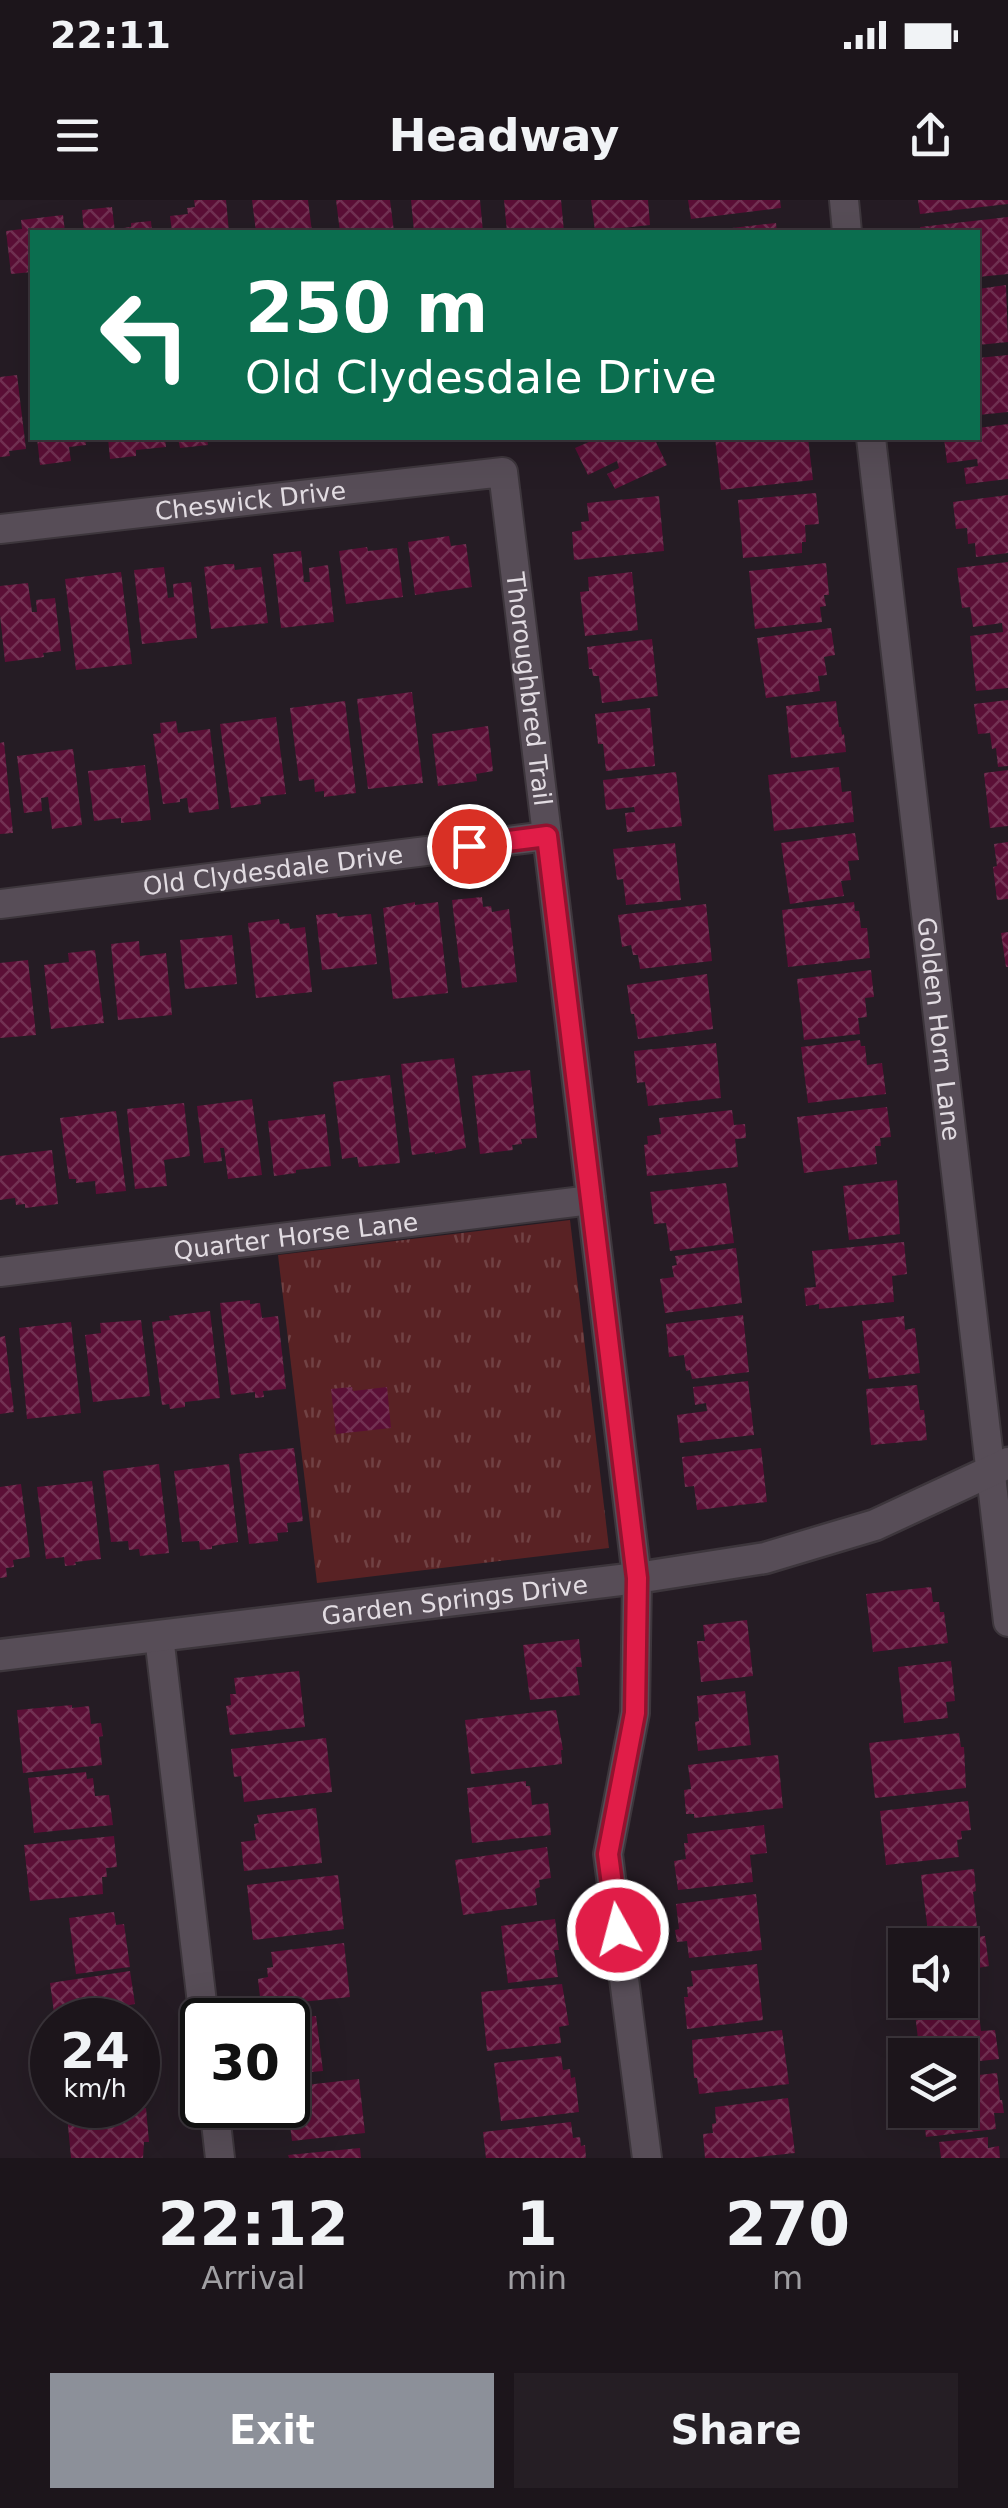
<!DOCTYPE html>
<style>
:root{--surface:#1c151b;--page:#251e24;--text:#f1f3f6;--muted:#a09fa3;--line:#3a343a;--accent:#8c9099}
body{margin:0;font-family:"DejaVu Sans",sans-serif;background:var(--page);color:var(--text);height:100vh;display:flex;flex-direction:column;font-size:38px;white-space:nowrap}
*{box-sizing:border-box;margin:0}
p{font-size:32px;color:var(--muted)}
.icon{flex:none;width:55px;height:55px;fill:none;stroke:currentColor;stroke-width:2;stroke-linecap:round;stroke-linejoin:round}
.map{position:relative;height:1958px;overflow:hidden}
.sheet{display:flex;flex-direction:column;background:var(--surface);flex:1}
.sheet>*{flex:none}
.guide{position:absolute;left:30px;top:30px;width:950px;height:210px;border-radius:0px;box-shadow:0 10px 40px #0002,0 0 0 2px var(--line);background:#0b6e4f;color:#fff;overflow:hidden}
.buttons{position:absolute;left:888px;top:1728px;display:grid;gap:20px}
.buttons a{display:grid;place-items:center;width:90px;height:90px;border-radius:0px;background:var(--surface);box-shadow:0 10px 40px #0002,0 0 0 2px var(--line);font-size:50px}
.speed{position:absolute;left:30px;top:1798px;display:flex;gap:20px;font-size:50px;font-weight:700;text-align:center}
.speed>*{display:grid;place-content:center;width:130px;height:130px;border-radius:50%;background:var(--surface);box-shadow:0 10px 40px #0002,0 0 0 2px var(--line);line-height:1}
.speed small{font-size:25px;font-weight:400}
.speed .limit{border:5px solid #111;border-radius:15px;background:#fff;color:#111}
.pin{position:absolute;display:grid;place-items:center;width:85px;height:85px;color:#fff;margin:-42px;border:5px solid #fff;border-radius:50%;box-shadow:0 2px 10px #0007}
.me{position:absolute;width:110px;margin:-55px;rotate:353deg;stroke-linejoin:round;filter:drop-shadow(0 0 8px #0008)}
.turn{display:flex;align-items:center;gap:35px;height:210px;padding:0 50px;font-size:45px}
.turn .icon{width:130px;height:130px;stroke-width:2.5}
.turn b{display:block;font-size:70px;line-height:85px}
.eta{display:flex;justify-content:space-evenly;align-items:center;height:170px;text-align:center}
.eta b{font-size:60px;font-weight:700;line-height:70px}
.primary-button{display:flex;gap:20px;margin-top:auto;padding:20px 50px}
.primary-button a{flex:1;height:115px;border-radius:0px;background:var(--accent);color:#fff;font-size:40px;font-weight:700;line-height:115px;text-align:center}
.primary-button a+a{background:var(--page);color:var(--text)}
.status{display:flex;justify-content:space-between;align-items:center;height:70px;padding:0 50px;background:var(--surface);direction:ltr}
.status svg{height:28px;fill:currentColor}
header{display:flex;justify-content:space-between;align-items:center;height:130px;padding:0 50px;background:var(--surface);font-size:45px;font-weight:700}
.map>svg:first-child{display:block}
</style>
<div class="status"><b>22:11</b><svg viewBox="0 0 49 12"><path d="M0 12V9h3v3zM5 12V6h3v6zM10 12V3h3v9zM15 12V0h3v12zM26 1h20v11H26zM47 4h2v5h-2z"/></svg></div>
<header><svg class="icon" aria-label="menu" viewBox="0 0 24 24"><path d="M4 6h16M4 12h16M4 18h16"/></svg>Headway<svg class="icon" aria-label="share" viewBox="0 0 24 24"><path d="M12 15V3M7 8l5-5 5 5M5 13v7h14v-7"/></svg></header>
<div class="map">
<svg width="1008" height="1958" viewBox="0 0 1008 1958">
<defs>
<pattern id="park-tufts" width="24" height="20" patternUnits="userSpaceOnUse" patternTransform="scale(2.5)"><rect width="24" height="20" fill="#592224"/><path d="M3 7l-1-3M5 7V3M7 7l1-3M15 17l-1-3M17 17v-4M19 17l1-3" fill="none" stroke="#714244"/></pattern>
<pattern id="building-cross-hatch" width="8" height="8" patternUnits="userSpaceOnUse" patternTransform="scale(2.5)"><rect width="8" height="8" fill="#5b0f36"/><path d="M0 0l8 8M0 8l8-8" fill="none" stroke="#723153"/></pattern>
</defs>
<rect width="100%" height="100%" fill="#251c24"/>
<path fill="url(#park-tufts)" d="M570,1020L609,1348L317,1383L278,1055Z"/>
<g fill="url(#building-cross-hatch)">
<path d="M194,0H226L229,32H172L170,16L188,14L187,8L195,7Z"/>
<path d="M252,0H308L312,32H256Z"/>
<path d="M336,0H390L394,32H340Z"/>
<path d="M411,0H480L483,32H414Z"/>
<path d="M504,0H561L564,32H507Z"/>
<path d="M591,0H648L650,25L595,31Z"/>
<path d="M688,0H780L781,8L691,19Z"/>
<path d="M918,0H1008V4L920,14Z"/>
<path d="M112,7L115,32H84L82,10Z"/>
<path d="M63,15L65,32H32V72L11,74L6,31L22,29L21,20Z"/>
<path d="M1008,17V74L978,77V32H921L920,27Z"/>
<path d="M151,21L152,32H123V28L131,27V23Z"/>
<path d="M776,23L777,32H733L732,28Z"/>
<path d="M1006,85L1008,142L978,145V89Z"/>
<path d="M1008,155V212L978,215V158Z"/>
<path d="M17,175L26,249L9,251L10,256L0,257V177Z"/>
<path d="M1008,224V279L966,284L964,268L978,266L977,259L947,263L944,238H978V228Z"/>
<path d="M37,238H85L86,245L69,247L71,261L40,265Z"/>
<path d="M108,238H165L166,247L136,250V256L110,259Z"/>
<path d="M178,238H207L208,245L180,248Z"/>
<path d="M598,238H665L656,242L667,265L615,289L607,274L619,268L617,261L588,275L575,248Z"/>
<path d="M715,238H808L813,280L721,290Z"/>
<path d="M816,293L819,324L805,325L806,342H802V353L743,358L738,300Z"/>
<path d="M1008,295V353L976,357L975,343L968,344L967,328L956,329L953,302Z"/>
<path d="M659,296L664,351L574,360L572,332L582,330L581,322L589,321L587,303Z"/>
<path d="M449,336L451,346L466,344L472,387L415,395L408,342Z"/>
<path d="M367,347L368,351L397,348L403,397L346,404L339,351Z"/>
<path d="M301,351L304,382H310L309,368L328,365L334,422L281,428L273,354Z"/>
<path d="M1008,362V488L976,491L970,436L1003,432L1002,423L973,427L970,407L962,408L957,368Z"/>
<path d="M826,363L829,395H824L826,406L820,407L822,422L755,429L749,371Z"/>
<path d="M225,364H234L235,370L261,367L268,423L211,429L204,367Z"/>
<path d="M164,367L168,398L174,397L173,384L191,382L197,438L142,444L134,370Z"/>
<path d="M121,372L132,464L76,470L65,379Z"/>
<path d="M632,372L638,430L585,436L580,392L589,391L588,377Z"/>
<path d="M28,383L32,412H37L36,400L55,398L61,451L43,453L44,457L5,462L0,415V386Z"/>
<path d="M831,428L835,455L824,457L827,475L818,476L820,491L766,498L757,438Z"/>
<path d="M652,439L658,496L602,503L599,476H593L592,469H589L587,447Z"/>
<path d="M412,492L423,583L368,589L357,499Z"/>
<path d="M1008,500V566L998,567L996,548L992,549L990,533L978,534L974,504Z"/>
<path d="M345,501L356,593L324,597V591L315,592L314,579L299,581L290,508Z"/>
<path d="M836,501L839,527H841L842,535L844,534L846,552L791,558L786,506Z"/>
<path d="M650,508L655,566L606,571L603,544H598L595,514Z"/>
<path d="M276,517L286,594L260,597L261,604L231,608L220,524Z"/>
<path d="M176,521L178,533L210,529L219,609L189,613L187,598L180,599V602L163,604L153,534L161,533L160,523Z"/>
<path d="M488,526L493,571L476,574L477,581L438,586L432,534Z"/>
<path d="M4,542L13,633L0,634V543Z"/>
<path d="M73,549L82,625L52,629L48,597L41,598L42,611L24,613L17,556Z"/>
<path d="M145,565L151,620L121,623V618L94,621L88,571Z"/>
<path d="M839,567L842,592L851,591L854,622L774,631L768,575Z"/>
<path d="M1008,570V626L990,628L984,573Z"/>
<path d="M676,572L682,626L627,632L625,613L635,612L634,607L606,610L603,580Z"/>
<path d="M855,633L859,660L848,661L851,680L841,681L844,696L790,704L781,643Z"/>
<path d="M1008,642V699L997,700L993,667L997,666L994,644Z"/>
<path d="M675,643L681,700L626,705L623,679L617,680L613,649Z"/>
<path d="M482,697L483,707L491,706L492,712L509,709L517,782L462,788L452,700Z"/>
<path d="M415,702V705L438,702L448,793L393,799L383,708Z"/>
<path d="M854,702L855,711H859L861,728H867L870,758L788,767L782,710Z"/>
<path d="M706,704L712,761L640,769L638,755H633L631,745L622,747L618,715Z"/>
<path d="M337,713L338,717L371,714L377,764L322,770L316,715Z"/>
<path d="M279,719L280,724L289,723L290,729L305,727L312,792L256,798L248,723Z"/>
<path d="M1008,732V767H1006L1001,733Z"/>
<path d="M232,735L237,784L185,789L180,740Z"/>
<path d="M139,741L140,756L166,753L172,815L118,820L111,744Z"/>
<path d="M95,750L104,823L51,829L44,765L69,762L68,753Z"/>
<path d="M28,760L36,835L0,838V763Z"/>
<path d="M871,770L874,797L865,798L867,817L858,818L860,834L804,840L797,779Z"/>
<path d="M707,774L713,829L638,839L634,814H631L627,785Z"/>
<path d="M860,840L861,846H865L867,865L882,863L886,894L808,903L801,847Z"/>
<path d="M716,843L721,898L648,906L645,882L637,883L634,851Z"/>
<path d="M454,858L466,948L435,954V952L412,955L401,864Z"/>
<path d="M530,870L537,938L521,939L522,944L512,945L513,950L480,954L472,876Z"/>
<path d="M390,875L400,963L359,967L357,957L342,959L333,882Z"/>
<path d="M252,899L262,975L228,979L224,948H220L222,961L204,963L197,906Z"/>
<path d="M184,903L190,956L164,960L167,986L135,989L127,909Z"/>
<path d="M887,907L891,937L880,938L881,946H875L877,964L804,973L797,917Z"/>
<path d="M732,910L734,925L745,924L746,938L735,939L738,967L647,976L644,945L648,944L647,936L661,934L659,918Z"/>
<path d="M116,911L126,991L96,994L95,981L76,983V979H69L60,918Z"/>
<path d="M325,914L331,966L296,970V973L274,976L268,921Z"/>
<path d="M52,950L58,1004L25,1008V1004L16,1005L15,998L0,1000V956Z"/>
<path d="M897,980L900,1034L849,1040L843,986Z"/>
<path d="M726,983L734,1043L670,1051L666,1023L654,1024L650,992Z"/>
<path d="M904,1042L907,1074L892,1076L894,1102L819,1109V1104L806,1106L804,1088L816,1087L812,1051Z"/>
<path d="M736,1048L742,1103L665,1113L660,1079L674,1077L672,1066L677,1065L675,1056Z"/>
<path d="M250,1100V1104L260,1103L262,1118L278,1116L286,1189L263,1191L264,1197L255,1198V1192L231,1195L220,1103Z"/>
<path d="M210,1111L220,1198L185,1202V1207L170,1209L169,1204L162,1205L152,1122L170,1120L169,1116Z"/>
<path d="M743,1115L749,1172L692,1179L690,1170L686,1171L684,1155L669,1157L666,1124Z"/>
<path d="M904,1116L905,1130L915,1128L920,1173L869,1179L862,1121Z"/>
<path d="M141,1120L150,1196L93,1202L85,1135L101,1133L100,1123Z"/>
<path d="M71,1122L81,1213L27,1219L19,1128Z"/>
<path d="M5,1136L14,1212L0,1214V1137Z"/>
<path d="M748,1181L754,1235L680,1243L677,1215L707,1211L706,1203L695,1205L693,1187Z"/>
<path d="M917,1185L920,1210H924L927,1240L871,1245L866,1189Z"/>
<path d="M352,1187L353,1191L387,1187L391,1228L336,1234L331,1189Z"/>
<path d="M294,1248L303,1321L287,1323L288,1332L277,1333L278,1341L249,1344L239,1254Z"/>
<path d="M761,1248L767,1302L697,1310L694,1286L685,1287L682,1257Z"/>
<path d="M159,1264L169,1353L140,1356L139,1349L129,1350L128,1341L111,1342L103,1271Z"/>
<path d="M229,1264L238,1342L212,1346V1349L200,1350L199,1341L182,1342L174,1271Z"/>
<path d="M92,1281L101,1359L75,1362L76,1365L65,1366L64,1357L46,1359L37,1287Z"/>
<path d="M21,1284L30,1357L13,1360L14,1367L6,1368L7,1377L0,1378V1287Z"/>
<path d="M931,1387L933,1402H939L940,1412H944L948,1443L873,1452L866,1394Z"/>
<path d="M747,1420L753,1476L701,1482L697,1441H705L703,1425Z"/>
<path d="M579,1439L582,1467H576L580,1495L530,1500L523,1445Z"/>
<path d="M951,1461L955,1501L946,1502L948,1518L904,1523L898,1467Z"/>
<path d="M299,1471L305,1527L230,1535L226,1506L231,1505L230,1494H236L234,1478Z"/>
<path d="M745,1491L751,1545L698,1551L695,1522L699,1521L697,1496Z"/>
<path d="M72,1505V1508L89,1506L91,1524L101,1523L103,1536L99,1537L102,1565L23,1573L17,1510Z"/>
<path d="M556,1510L563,1550H561L562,1564L471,1574L465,1520Z"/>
<path d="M959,1533L961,1547H964L966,1588L875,1598L869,1543Z"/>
<path d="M326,1538L332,1592L244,1602L241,1576L234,1577L231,1549Z"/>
<path d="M778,1555L783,1608L694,1618V1614H686L684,1590L691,1589L688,1565Z"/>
<path d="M86,1572L87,1579L93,1578L95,1596L109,1595L113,1625L34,1633L28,1578Z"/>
<path d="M526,1581V1586H530L532,1605L548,1603L551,1635L472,1643L467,1588Z"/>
<path d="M968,1601L971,1630L961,1631L962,1639L957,1640L959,1657L886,1665L880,1611Z"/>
<path d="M316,1608L322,1663L244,1671L241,1642L256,1640L254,1624L259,1623L257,1615Z"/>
<path d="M764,1625L767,1653L750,1655L753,1682L678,1690L674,1661L686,1659L684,1643H688L687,1634Z"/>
<path d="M114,1636L117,1667L106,1668L107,1677H102L103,1694L30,1701L24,1645Z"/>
<path d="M547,1647L551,1678L539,1680L540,1687L535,1689L537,1705L463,1715L455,1660Z"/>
<path d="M974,1669L976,1691L973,1692L977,1726L928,1732L921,1675Z"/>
<path d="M338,1675L344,1729L253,1740L247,1685Z"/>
<path d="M756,1694L762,1750L689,1758L687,1741L677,1742L675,1730L679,1729L676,1704Z"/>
<path d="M114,1712L116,1725L124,1724L130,1767L76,1774L69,1718Z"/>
<path d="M555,1719L559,1750H554L558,1777L508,1783L501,1726Z"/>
<path d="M985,1736L989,1766L978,1768L979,1776H973L975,1793L960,1795V1745H933V1742Z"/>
<path d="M344,1743L350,1797L261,1806L258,1779L268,1777L267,1768L273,1767L271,1752Z"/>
<path d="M905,1746V1801L901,1802L895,1747Z"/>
<path d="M757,1764L763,1820L687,1829L684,1797H688L687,1787L693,1786L691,1771Z"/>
<path d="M130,1771L135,1804L119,1807L121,1820H55L50,1783Z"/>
<path d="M562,1784L569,1825L559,1827L561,1843L487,1851L481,1792Z"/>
<path d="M974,1808V1815L979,1814L981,1831L995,1830L999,1859L960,1863V1855H920L915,1814Z"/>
<path d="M316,1816L323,1871L288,1874V1819Z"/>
<path d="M782,1830L789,1884L699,1894L697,1878H694L692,1840Z"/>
<path d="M561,1856L563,1870L570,1869L571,1878L575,1877L579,1912L501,1921L494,1863Z"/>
<path d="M997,1873L1000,1900H1002L1004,1913H994L996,1929L926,1937L923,1910H960V1877Z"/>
<path d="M359,1879L365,1933L292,1941L290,1925H286L285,1916L274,1917L273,1905H288V1887Z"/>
<path d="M788,1898L795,1953L748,1958H705L703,1934L713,1933L712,1924L716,1923L715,1907Z"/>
<path d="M146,1908L149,1942H144L143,1958H71L67,1915Z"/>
<path d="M571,1922L573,1938L580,1937L581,1946L585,1945L586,1958H486L483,1932Z"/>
<path d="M988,1937V1948L999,1946L1000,1958H941L939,1942Z"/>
<path d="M360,1948L361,1958H289L288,1955Z"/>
</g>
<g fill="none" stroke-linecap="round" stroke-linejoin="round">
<g stroke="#3d363c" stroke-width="32">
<g id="street">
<path d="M844,0L847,32"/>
<path id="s1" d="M871,238L1008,1422"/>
<path id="s2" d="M0,329L503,272L637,1378L635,1513L608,1654L647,1958"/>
<path id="s3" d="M0,704L547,636"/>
<path id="s4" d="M0,1072L591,1000"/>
<path d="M159,1436L204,1820"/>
<path d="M214,1905L220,1958"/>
</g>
</g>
<g stroke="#3d363c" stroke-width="35">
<g id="secondary">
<path id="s5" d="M0,1455L637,1378L765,1358L875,1325L1008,1263"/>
</g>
</g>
<use href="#street" stroke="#574d57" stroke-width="28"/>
<use href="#secondary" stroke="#574d57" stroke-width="30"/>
</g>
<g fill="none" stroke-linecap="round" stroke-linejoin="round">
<g stroke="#92132f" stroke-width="25">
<path id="route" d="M469,646L547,636L637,1378L635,1513L608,1654L618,1730"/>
</g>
<use href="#route" stroke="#e11d48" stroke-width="18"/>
</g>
<g text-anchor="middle" stroke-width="8" stroke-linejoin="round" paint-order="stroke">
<g font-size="25" fill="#e2dce2" stroke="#1b131b">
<text dy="9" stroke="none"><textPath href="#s2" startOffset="252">Cheswick Drive</textPath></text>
<text dy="9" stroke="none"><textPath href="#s2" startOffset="725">Thoroughbred Trail</textPath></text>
<text dy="9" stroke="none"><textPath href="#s3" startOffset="275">Old Clydesdale Drive</textPath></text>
<text dy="9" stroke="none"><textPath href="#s1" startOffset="595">Golden Horn Lane</textPath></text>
<text dy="9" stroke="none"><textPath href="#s4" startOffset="298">Quarter Horse Lane</textPath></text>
<text dy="9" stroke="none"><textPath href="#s5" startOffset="458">Garden Springs Drive</textPath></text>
</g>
</g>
</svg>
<div class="buttons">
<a><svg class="icon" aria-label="sound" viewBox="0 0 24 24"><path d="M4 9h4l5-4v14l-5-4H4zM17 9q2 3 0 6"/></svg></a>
<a><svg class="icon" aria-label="layers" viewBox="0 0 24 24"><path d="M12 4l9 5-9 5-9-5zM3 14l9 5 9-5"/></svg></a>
</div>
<div class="speed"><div>24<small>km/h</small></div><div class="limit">30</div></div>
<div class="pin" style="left:469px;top:646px;background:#d93025"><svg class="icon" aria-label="arrive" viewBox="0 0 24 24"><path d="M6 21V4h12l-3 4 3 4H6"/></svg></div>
<svg class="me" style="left:618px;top:1730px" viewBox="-20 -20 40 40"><circle r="17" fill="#e11d48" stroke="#fff" stroke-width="3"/><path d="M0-11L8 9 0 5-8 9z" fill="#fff"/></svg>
<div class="guide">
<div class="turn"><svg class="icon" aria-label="left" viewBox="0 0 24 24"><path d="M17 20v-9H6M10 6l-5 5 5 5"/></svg><div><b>250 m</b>Old Clydesdale Drive</div></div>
</div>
</div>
<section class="sheet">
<div class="eta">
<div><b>22:12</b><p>Arrival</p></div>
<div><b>1</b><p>min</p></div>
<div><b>270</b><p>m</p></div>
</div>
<div class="primary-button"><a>Exit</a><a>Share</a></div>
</section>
